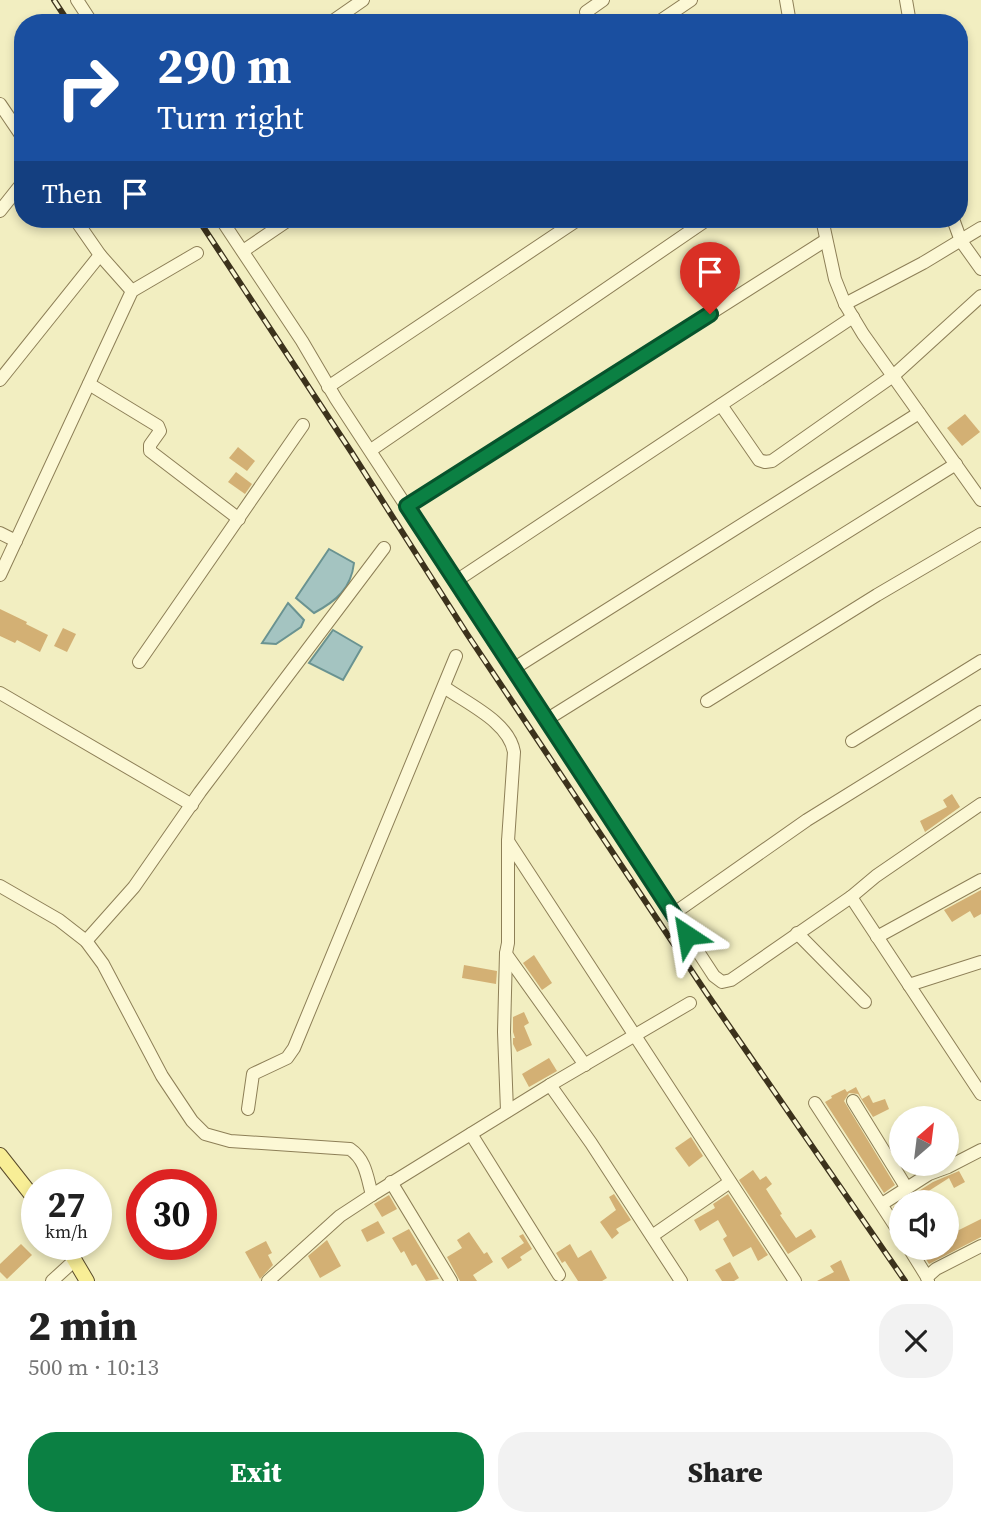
<!DOCTYPE html>
<meta charset="utf-8">
<style>
:root{--surface:#fff;--page:#f2f2f2;--text:#222;--muted:#767676;--accent:#0b8043}
body{margin:0;font-family:"Source Serif 4",serif;background:var(--page);color:var(--text);height:100vh;display:flex;flex-direction:column;font-size:26px;white-space:nowrap}
*{box-sizing:border-box;margin:0}
p{font-size:23px;color:var(--muted)}
.icon{flex:none;width:38px;height:38px;fill:none;stroke:currentColor;stroke-width:2;stroke-linecap:round;stroke-linejoin:round}
.map{position:relative;height:1281px;overflow:hidden}
.sheet{display:flex;flex-direction:column;background:var(--surface);flex:1}
.sheet>*{flex:none}
.top-card{position:absolute;left:14px;top:14px;width:954px;height:214px;border-radius:28px;box-shadow:0 4px 10px #0003;background:#1a4fa0;color:#fff;overflow:hidden}
.needle{width:46px;rotate:28deg}
.fabs{position:absolute;left:889px;top:1106px;display:grid;gap:14px}
.fabs a{display:grid;place-items:center;width:70px;height:70px;border-radius:50%;background:var(--surface);box-shadow:0 4px 10px #0003;font-size:35px}
.speed{position:absolute;left:21px;top:1169px;display:flex;gap:14px;font-size:35px;font-weight:700;text-align:center}
.speed>*{display:grid;place-content:center;width:91px;height:91px;border-radius:50%;background:var(--surface);box-shadow:0 4px 10px #0003;line-height:1}
.speed small{font-size:18px;font-weight:400}
.speed .limit{border:10px solid #d22;background:#fff;color:#111}
.pin{position:absolute;display:grid;place-items:center;width:60px;height:60px;color:#fff;margin:-72px -30px;border-radius:50% 50% 50% 0;rotate:-45deg;box-shadow:0 0 7px #0007}
.pin .icon{rotate:45deg}
.me{position:absolute;width:77px;margin:-38px;rotate:327deg;stroke-linejoin:round;filter:drop-shadow(0 0 5px #0008)}
.turn{display:flex;align-items:center;gap:24px;height:147px;padding:0 28px;font-size:32px}
.turn .icon{width:91px;height:91px;stroke-width:2.5}
.turn b{display:block;font-size:49px;line-height:60px}
.then{display:flex;align-items:center;height:66px;padding:0 28px;background:#0003;gap:14px;font-size:26px}
.round{display:grid;place-items:center;flex:none;width:74px;height:74px;border-radius:28px;background:var(--page)}
.headline{display:flex;align-items:center;justify-content:space-between;height:119px;padding:0 28px}
h1{font-size:42px;font-weight:800;line-height:52px}
.cta{display:flex;gap:14px;margin-top:auto;padding:14px 28px}
.cta a{flex:1;height:80px;border-radius:28px;background:var(--accent);color:#fff;font-size:28px;font-weight:800;line-height:80px;text-align:center}
.cta a+a{background:var(--page);color:var(--text)}
.map>svg:first-child{display:block}
</style>
<div class="map">
<svg width="981" height="1281" viewBox="0 0 981 1281">
<rect width="100%" height="100%" fill="#f2eec1"/>
<g fill="#a4c4c1" stroke="#6a9391" stroke-width="2">
<path d="M329,549L354,563C351,589 336,601 314,613L296,598Z"/>
<path d="M288,603L304,620L301,627L276,644L262,643Z"/>
<path d="M333,630L362,647L343,680L309,663Z"/>
</g>
<g fill="#d3b074">
<path d="M965,414L980,432L962,446L947,428Z"/>
<path d="M238,447L255,461L247,471L229,458Z"/>
<path d="M236,472L252,484L245,494L228,482Z"/>
<path d="M0,609L27,622L26,624L48,635L40,652L17,640L15,643L0,636Z"/>
<path d="M63,628L76,634L67,652L54,646Z"/>
<path d="M952,794L960,807L925,832L920,821L947,807L943,800Z"/>
<path d="M981,890V914L974,918L970,911L952,922L944,910Z"/>
<path d="M534,955L552,983L542,990L523,963Z"/>
<path d="M464,965L497,971L496,984L462,978Z"/>
<path d="M524,1012L529,1023L524,1026L532,1045L517,1052L513,1044V1038H515L513,1032V1017Z"/>
<path d="M549,1058L557,1071L529,1087L522,1074Z"/>
<path d="M856,1087L862,1099L869,1095L873,1103L885,1099L889,1109L873,1117L858,1094L849,1093L844,1101L895,1185L884,1193L825,1102L832,1098L831,1096L845,1089L847,1092Z"/>
<path d="M691,1137L703,1156L689,1167L675,1148Z"/>
<path d="M753,1170L760,1180L766,1176L772,1184L766,1189L782,1214L780,1215L796,1238L811,1229L816,1237L788,1254L739,1180Z"/>
<path d="M959,1171L965,1182L954,1188L949,1178L924,1194L929,1202H901V1219L893,1207L933,1182Z"/>
<path d="M614,1194L631,1220L616,1229L619,1233L612,1239L600,1222L616,1210L609,1197Z"/>
<path d="M728,1194L768,1255L758,1261L751,1247L733,1257L723,1239L727,1236L718,1220L700,1231L694,1220L715,1208L713,1204Z"/>
<path d="M389,1195L397,1209L382,1217L374,1204Z"/>
<path d="M981,1219V1237L929,1264L919,1248H947V1236Z"/>
<path d="M378,1221L385,1233L367,1242L361,1230Z"/>
<path d="M409,1229L439,1279L426,1281L416,1264L412,1266L404,1251L401,1253L392,1238Z"/>
<path d="M469,1232L484,1254L487,1252L493,1262L473,1275L477,1281H460L447,1257L462,1248L457,1240Z"/>
<path d="M523,1234L532,1249L520,1257L522,1260L508,1269L501,1258L524,1243L519,1236Z"/>
<path d="M327,1240L341,1266L320,1278L308,1256Z"/>
<path d="M266,1241L272,1253L268,1255L273,1265L260,1279L245,1252Z"/>
<path d="M21,1244L32,1255L7,1279L0,1272V1264Z"/>
<path d="M570,1244L578,1258L591,1250L607,1278L602,1281H578L565,1261L562,1263L556,1253Z"/>
<path d="M841,1260L850,1281H817L834,1272L830,1266Z"/>
<path d="M730,1262L739,1278L734,1281H722L715,1270Z"/>
</g>
<g fill="none" stroke-linecap="round" stroke-linejoin="round">
<g stroke="#8d7f57" stroke-width="14">
<g id="minor">
<path d="M77,0L92,23"/>
<path d="M786,0L790,23"/>
<path d="M906,0L910,23"/>
<path d="M586,12L603,0"/>
<path d="M330,23L363,0"/>
<path d="M657,23L691,0"/>
<path d="M0,104L23,138"/>
<path d="M0,211L23,182"/>
<path d="M75,219L100,255L132,291"/>
<path d="M221,219L302,341L336,399L714,976L722,982L731,980L851,897L981,1094"/>
<path d="M822,219L835,279L845,304L863,334L981,500"/>
<path d="M953,219L961,241L981,269"/>
<path d="M243,251L290,219"/>
<path d="M845,304L923,263L981,228"/>
<path d="M0,380L100,255"/>
<path d="M89,384L158,426L160,431L150,445V451L239,519"/>
<path d="M328,387L579,219"/>
<path d="M721,405L759,460L765,462L772,461L893,376L981,296"/>
<path d="M371,450L708,219"/>
<path d="M407,506L826,240"/>
<path d="M0,533L16,541"/>
<path d="M0,575L132,291L197,253"/>
<path d="M456,581L853,317"/>
<path d="M139,662L303,425"/>
<path d="M513,669L919,413"/>
<path d="M444,687C468,704 509,722 514,752L508,841V943L506,953L504,1032L507,1111"/>
<path d="M0,693L192,805"/>
<path d="M707,701L877,595L981,534"/>
<path d="M546,720L956,464"/>
<path d="M852,741L981,661"/>
<path d="M508,841L795,1281"/>
<path d="M0,886L59,920L86,941L103,964L162,1076L192,1121L205,1134L230,1141L350,1149C366,1160 367,1177 372,1195"/>
<path d="M851,897L876,876L981,804"/>
<path d="M673,914L807,820L981,712"/>
<path d="M797,933L865,1002"/>
<path d="M877,937L981,880"/>
<path d="M86,941L134,887L200,792L384,548"/>
<path d="M506,954L585,1065"/>
<path d="M909,985L981,962"/>
<path d="M550,1085L591,1143L681,1281"/>
<path d="M853,1101L906,1187"/>
<path d="M815,1103L901,1235"/>
<path d="M248,1109L253,1074L287,1058L294,1048L456,656"/>
<path d="M471,1134L559,1275"/>
<path d="M391,1182L451,1281"/>
<path d="M882,1204L929,1174L948,1167L981,1150"/>
<path d="M652,1236L730,1182"/>
<path d="M909,1248L927,1277"/>
<path d="M52,1281L75,1260"/>
<path d="M268,1281L340,1216L372,1195L550,1085L690,1003"/>
<path d="M928,1281L927,1277L936,1269L981,1246"/>
</g>
</g>
<g stroke="#5a4b2b" stroke-width="16">
<g id="major">
<path d="M0,1155L37,1202"/>
<path d="M65,1244L87,1281"/>
</g>
</g>
<use href="#minor" stroke="#fcf8d5" stroke-width="12"/>
<use href="#major" stroke="#f8ee96" stroke-width="14"/>
<g stroke="#3c321c" stroke-width="6">
<g id="rail">
<path d="M54,0L69,23"/>
<path d="M198,219L352,453L467,634L707,994L905,1281"/>
</g>
</g>
<use href="#rail" stroke="#f8f5d2" stroke-width="3.5" stroke-dasharray="10" stroke-linecap="butt"/>
</g>
<g fill="none" stroke-linecap="round" stroke-linejoin="round">
<g stroke="#07532c" stroke-width="18">
<path id="route" d="M687,935L407,506L710,314"/>
</g>
<use href="#route" stroke="#0b8043" stroke-width="12"/>
</g>
</svg>
<div class="fabs">
<a><svg class="needle" viewBox="-14 -14 28 28"><path d="M0-13l5 13h-10z" fill="#e53935"/><path d="M0 13l5-13h-10z" fill="#767676"/></svg></a>
<a><svg class="icon" aria-label="sound" viewBox="0 0 24 24"><path d="M4 9h4l5-4v14l-5-4H4zM17 9q2 3 0 6"/></svg></a>
</div>
<div class="speed"><div>27<small>km/h</small></div><div class="limit">30</div></div>
<div class="pin" style="left:710px;top:314px;background:#d93025"><svg class="icon" aria-label="arrive" viewBox="0 0 24 24"><path d="M6 21V4h12l-3 4 3 4H6"/></svg></div>
<svg class="me" style="left:687px;top:935px" viewBox="-20 -20 40 40"><path d="M0-17L14 15 0 8-14 15z" fill="#0b8043" stroke="#fff" stroke-width="4"/></svg>
<div class="top-card">
<div class="turn"><svg class="icon" aria-label="right" viewBox="0 0 24 24"><path d="M7 20v-9h11M14 6l5 5-5 5"/></svg><div><b>290 m</b>Turn right</div></div>
<div class="then">Then<svg class="icon" aria-label="arrive" viewBox="0 0 24 24"><path d="M6 21V4h12l-3 4 3 4H6"/></svg></div>
</div>
</div>
<section class="sheet">
<div class="headline"><div><h1>2 min</h1><p>500 m · 10:13</p></div><a class="round"><svg class="icon" aria-label="close" viewBox="0 0 24 24"><path d="M6 6l12 12M18 6L6 18"/></svg></a></div>
<div class="cta"><a>Exit</a><a>Share</a></div>
</section>
